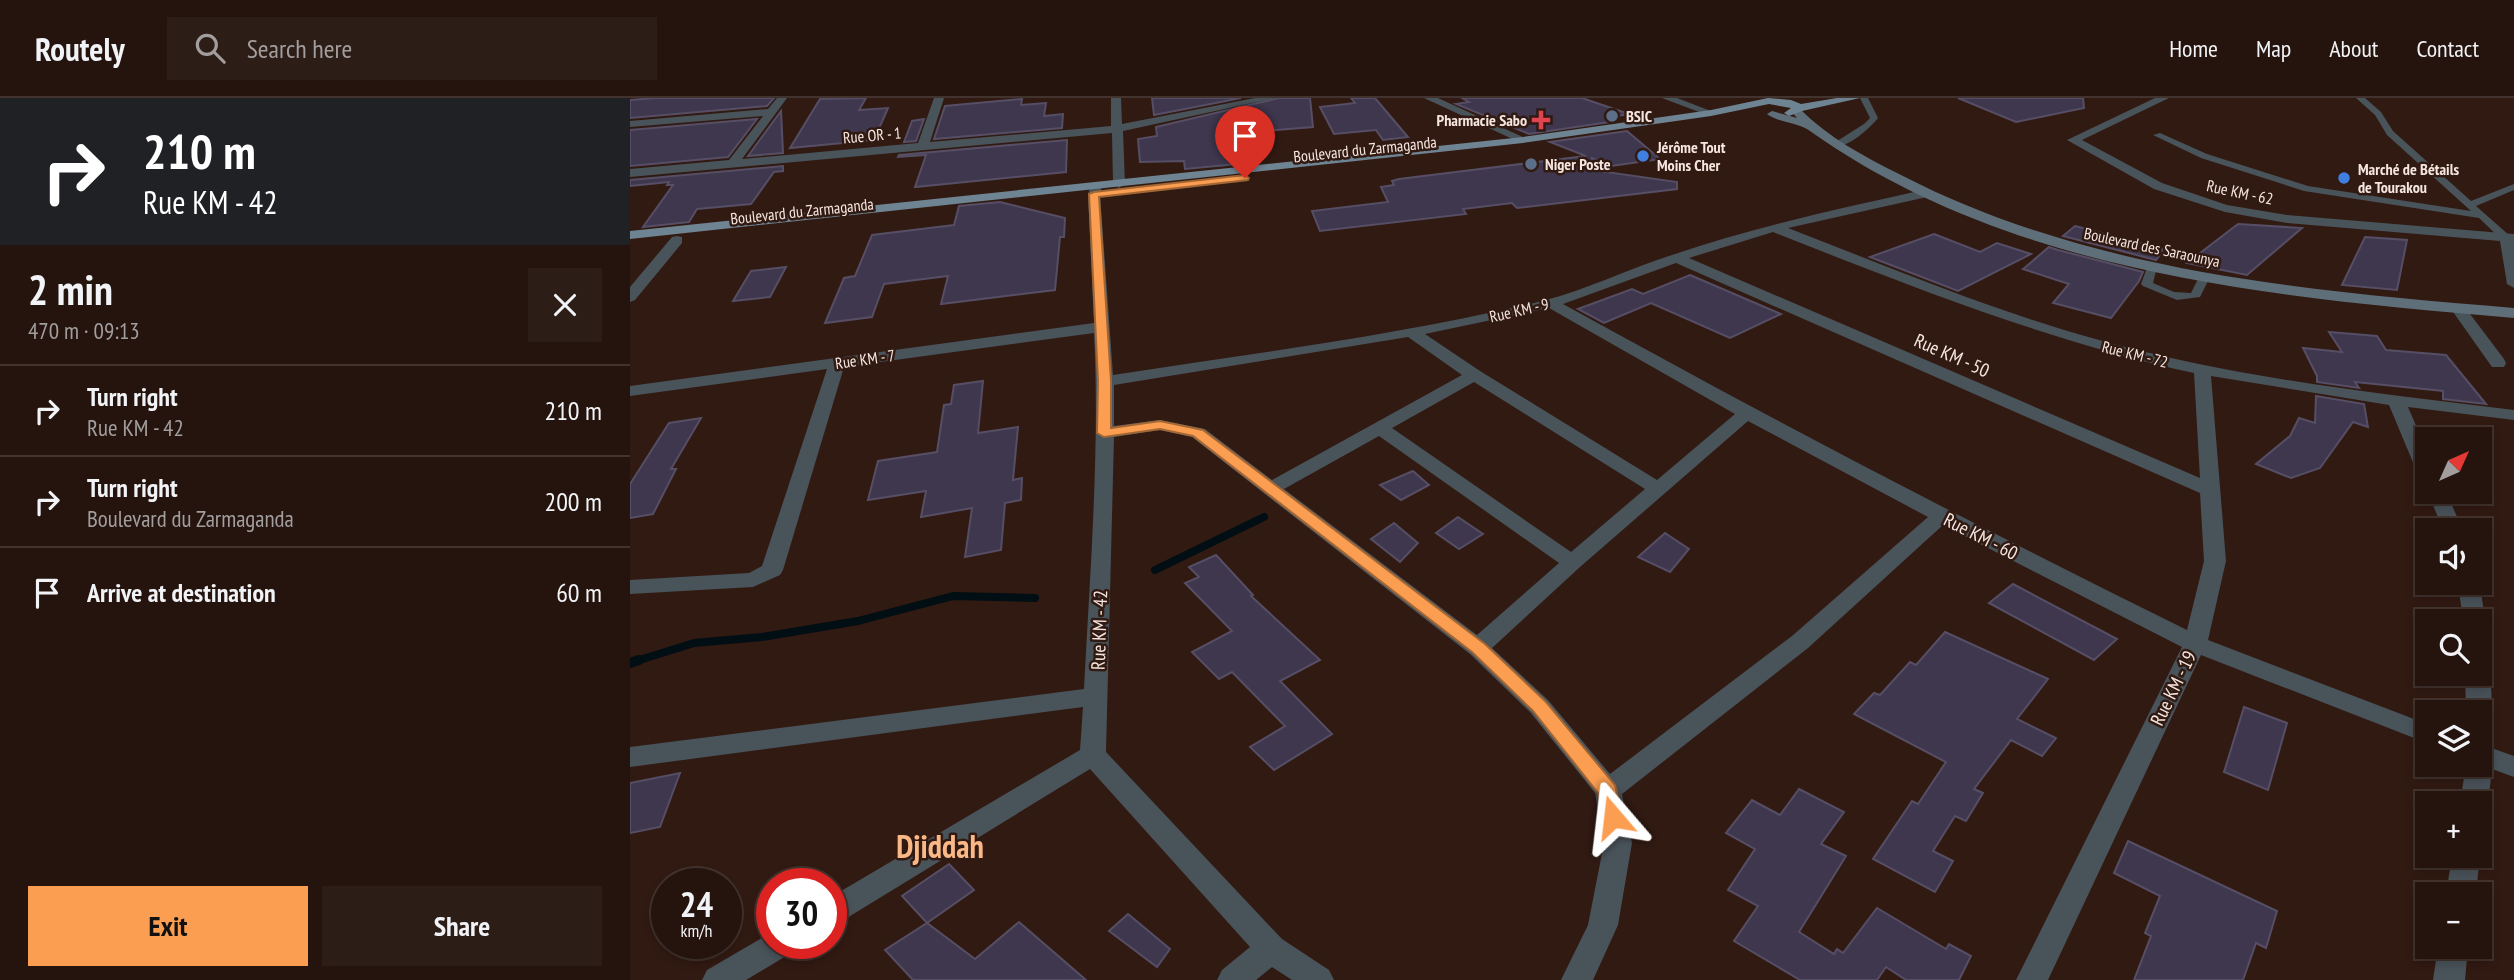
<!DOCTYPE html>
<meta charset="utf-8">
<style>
:root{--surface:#25140e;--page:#2d1d17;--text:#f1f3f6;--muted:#a39e9e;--line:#42332e;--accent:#fb9e51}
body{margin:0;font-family:"PT Sans Narrow",sans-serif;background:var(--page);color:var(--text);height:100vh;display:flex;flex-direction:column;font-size:26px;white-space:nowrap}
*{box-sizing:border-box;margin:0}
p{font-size:23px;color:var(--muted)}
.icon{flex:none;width:38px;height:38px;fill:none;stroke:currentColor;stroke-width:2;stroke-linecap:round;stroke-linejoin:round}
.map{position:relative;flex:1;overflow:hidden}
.details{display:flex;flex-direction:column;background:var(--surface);width:630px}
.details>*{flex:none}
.top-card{background:#202124;color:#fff;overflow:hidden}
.needle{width:46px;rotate:45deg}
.controls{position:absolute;left:1785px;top:329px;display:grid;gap:14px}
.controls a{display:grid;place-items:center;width:77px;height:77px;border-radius:0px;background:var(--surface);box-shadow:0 4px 10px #0003,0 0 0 2px var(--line);font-size:35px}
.speed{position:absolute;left:21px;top:770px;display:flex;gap:14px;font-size:35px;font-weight:700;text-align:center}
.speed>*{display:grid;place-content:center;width:91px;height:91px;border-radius:50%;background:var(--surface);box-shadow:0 4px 10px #0003,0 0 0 2px var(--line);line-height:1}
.speed small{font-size:18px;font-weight:400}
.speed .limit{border:10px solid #d22;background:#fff;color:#111}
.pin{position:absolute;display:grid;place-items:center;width:60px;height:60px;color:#fff;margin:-72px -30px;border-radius:50% 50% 50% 0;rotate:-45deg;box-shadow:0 0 7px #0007}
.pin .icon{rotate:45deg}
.me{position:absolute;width:77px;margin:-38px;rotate:343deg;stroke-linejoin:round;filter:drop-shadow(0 0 5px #0008)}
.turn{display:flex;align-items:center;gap:24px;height:147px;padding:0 28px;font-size:32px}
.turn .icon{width:91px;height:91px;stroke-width:2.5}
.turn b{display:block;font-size:49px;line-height:60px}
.round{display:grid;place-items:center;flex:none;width:74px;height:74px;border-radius:0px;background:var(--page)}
.overview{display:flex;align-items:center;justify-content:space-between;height:119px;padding:0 28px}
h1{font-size:42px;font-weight:600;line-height:52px}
.action{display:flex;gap:14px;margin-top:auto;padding:14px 28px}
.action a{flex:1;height:80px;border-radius:0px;background:var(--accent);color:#111;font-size:28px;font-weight:600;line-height:80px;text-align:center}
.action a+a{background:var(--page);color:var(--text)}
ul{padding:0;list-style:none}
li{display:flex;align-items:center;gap:21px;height:91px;padding:0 28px;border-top:2px solid var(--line)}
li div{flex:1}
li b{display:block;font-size:26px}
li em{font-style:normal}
header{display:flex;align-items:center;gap:42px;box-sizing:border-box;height:98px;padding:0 35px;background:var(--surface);border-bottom:2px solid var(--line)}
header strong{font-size:33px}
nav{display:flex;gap:38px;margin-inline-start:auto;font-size:24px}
.search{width:490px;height:63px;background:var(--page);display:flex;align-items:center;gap:18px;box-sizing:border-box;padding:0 24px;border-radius:0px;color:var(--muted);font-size:26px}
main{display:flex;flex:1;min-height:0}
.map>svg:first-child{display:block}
</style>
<header>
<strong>Routely</strong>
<div class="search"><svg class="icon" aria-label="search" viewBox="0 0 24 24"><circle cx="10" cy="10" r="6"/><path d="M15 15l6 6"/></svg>Search here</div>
<nav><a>Home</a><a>Map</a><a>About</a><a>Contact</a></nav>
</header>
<main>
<section class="details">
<div class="top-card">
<div class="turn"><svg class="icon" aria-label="right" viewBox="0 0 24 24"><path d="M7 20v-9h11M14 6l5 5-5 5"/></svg><div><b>210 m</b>Rue KM - 42</div></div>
</div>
<div class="overview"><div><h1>2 min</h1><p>470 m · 09:13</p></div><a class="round"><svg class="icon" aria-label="close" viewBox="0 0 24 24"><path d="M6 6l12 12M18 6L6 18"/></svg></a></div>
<ul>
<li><svg class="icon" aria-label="right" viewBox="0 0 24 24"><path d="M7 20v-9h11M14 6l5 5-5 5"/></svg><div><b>Turn right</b><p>Rue KM - 42</p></div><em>210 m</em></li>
<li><svg class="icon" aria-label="right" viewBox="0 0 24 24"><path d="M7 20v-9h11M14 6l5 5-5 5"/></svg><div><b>Turn right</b><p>Boulevard du Zarmaganda</p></div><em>200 m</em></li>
<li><svg class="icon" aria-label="arrive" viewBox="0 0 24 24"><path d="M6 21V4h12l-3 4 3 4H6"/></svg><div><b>Arrive at destination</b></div><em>60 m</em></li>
</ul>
<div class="action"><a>Exit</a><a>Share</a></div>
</section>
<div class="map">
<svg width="1884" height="882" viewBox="0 0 1884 882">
<rect width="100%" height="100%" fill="#311a12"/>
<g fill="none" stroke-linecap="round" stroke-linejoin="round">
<g stroke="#010e13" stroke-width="8">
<path d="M525,472L634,419"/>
<path d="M3,564L64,545L132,539L228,523L323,498L405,500"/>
</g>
<path stroke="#010e13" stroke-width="10" d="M0,565L9,562"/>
</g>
<g fill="#3e374d" stroke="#564e65" stroke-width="2">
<path d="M25,0H144L137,8L0,20V2Z"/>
<path d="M236,0L229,12L258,10L244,42L160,50L190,1Z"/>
<path d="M522,0H611L524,17Z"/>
<path d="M649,0H680L683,29L609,35L618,65L555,71L554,63L510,64L508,41L527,38L526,29Z"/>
<path d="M721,0H745L778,39L753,42L746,32L704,36L690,9L725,5Z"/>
<path d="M832,0H952L999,16L981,19L986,23L899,36L826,6L839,4Z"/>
<path d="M1328,0H1453L1454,10L1386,24Z"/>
<path d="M392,1L391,7L416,5L414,18L433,16L432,30L304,41L315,8Z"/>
<path d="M151,13L153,55L118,58Z"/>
<path d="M127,21L98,59L0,68V32Z"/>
<path d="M294,21L286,43L274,44L282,23Z"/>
<path d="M997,33L1030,61L981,68L962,60V72L1047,84V91L887,110L882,105L833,111L836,116L690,133L682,113L758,104L751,89L764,87L762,83L769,81L956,58L920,44Z"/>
<path d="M437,42L436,74L285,89L296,57L268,59L269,57Z"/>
<path d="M153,68V73L144,74L121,106L67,111L59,124L13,129L43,87H37L39,84L0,88V82Z"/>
<path d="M370,104L435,120L434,139H430L425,192L311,206L318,178L254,186L242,219L195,225L214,180L225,178L242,137L324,127L329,108Z"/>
<path d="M1608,126L1672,130L1617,177L1557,165Z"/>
<path d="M1445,128L1534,151L1526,162L1433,138Z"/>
<path d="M1304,136L1350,154L1367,145L1401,156L1328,193L1240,159Z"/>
<path d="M1735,139L1777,142L1767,192L1712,187Z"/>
<path d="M1419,149L1428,152L1513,174L1509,183L1481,220L1423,205L1439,186L1393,171Z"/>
<path d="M156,169L140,199L103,203L121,173Z"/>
<path d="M1060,177L1151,216L1100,240L1021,205L974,225L948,211L1002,191L1013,196Z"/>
<path d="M1699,234L1747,238L1756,252L1816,257L1856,306L1813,301V293L1725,284L1729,290L1687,284V278L1673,250L1712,254Z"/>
<path d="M353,283L348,335L388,329L383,382L392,380L391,402L375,405L371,452L335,459L342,410L291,419L296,393L238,402L248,363L307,354L314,307L321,306L324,287Z"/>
<path d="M1686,298L1734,306L1738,329L1723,324L1690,370L1661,380L1626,366L1660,338L1669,320L1685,325Z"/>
<path d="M71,320L41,371H46L23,416L0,420V386L39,325Z"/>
<path d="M783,373L799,387L771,402L750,387Z"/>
<path d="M828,419L853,436L829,451L806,435Z"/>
<path d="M764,425L788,445L770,464L741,441Z"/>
<path d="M1035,435L1059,451L1040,474L1008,459Z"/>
<path d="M586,457L623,497L621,498L690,562L650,583L702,636L644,672L620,649L655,628L602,574L589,581L562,554L602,533L555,485L569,479L559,469Z"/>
<path d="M1383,486L1487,541L1464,562L1359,505Z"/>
<path d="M1315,534L1418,581L1387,621L1426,640L1412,658L1381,642L1344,691L1353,695L1336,723L1325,718L1303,753L1323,763L1305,794L1243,761L1282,703L1288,706L1316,664L1224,616L1244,595L1250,597L1280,564L1286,567Z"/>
<path d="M1614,609L1657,625L1638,692L1594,674Z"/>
<path d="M50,675L30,729L0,735V685Z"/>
<path d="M1169,691L1214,714L1191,746L1216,758L1169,834L1204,856L1207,851L1213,855L1247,810L1316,851L1319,846L1341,858L1329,882H1276L1256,869L1247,882H1170L1104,843L1128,808L1098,792L1125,751L1096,735L1122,702L1150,717Z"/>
<path d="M1498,743L1647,813L1636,850L1626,845L1613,882H1504L1521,838L1515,835L1530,798L1484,775Z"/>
<path d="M319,766L344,792L297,825L272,798Z"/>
<path d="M498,816L540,851L527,869L479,833Z"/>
<path d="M389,824L456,882H283L255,852L297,825L345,861Z"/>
</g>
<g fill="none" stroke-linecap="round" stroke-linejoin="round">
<g fill="#49535a" fill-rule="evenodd">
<path d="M1230,0H1238L1248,20C1239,31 1219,49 1204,49V45L1234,26L1240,20Z"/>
<path d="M1726,0H1735L1751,14L1763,33L1841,103L1884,86V92L1846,108L1880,138V142H1872L1849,120L1674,93L1571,60L1523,37L1530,35L1577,56L1678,88L1841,113L1757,37L1745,17Z"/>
<path d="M1518,167L1527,169L1523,185L1544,194L1561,195L1570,177L1580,179L1570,199L1547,202L1513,188L1511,186Z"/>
</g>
<g fill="#49535a" fill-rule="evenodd">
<path d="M147,0H157L112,61L288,45L304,0H314L300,44L481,28V0H491L492,26L625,0H646L493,33L495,86L489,90L483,86L482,35L0,79V71L99,62L133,18L0,29V23L138,11Z"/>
<path d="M794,0H808L899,42L889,44Z"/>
<path d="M1032,0H1047L1086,15L1077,17Z"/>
<path d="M1525,0H1539L1452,42L1532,85L1597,107L1657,117L1884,136V190L1877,186L1870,143L1657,125L1595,114L1524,91L1437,42Z"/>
<path d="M466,84L472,88L470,96L483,277C626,255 771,237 912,203C956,192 998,171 1042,157C1124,129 1208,111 1293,92L1297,93V99L1158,130C1259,169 1358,211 1462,240C1599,279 1742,295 1884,312V322L1778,309L1797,353V380L1787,374L1759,307L1581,278L1596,463L1578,542L1797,626V645L1571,557L1418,882H1386L1552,549L1313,427L1178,550L992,696L1002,745L988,827L963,882H931L958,827L974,745L965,695L900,614L840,556L562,339L530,332L484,339L476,654L652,841L699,872L704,882H662L642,869L626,882H587L592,872L620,849L460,671L212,823L201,827V799L450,652L453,609L0,669V649L454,591C460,472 470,353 464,235L214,269L153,472L150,477L123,489L0,496V482L119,475L132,468L197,271L0,298V288L464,225L458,96L462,85ZM1143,134C1282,189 1418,243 1564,275L1570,380L1059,160ZM1046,165L1570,395L1574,463L1557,532C1346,428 1139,320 933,206ZM919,210L1105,316L1027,382L850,273L795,236ZM778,239L832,277L642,382L575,331L530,322L484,328V287ZM844,284L1015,391L941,454L762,330ZM1118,323L1298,419L1162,538L980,676L918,602L862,550L950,469ZM749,338L929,465L847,537L654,391Z"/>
<path d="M47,138L52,139V145L5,202L0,204V189L42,139Z"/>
<path d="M1829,206L1834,208L1874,261L1876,265L1874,269H1862L1821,211Z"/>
<path d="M1797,392L1816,394L1833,432H1813Z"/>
<path d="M1828,485H1850L1855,523L1852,528L1850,529V523H1833Z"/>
<path d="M1850,568L1856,570C1862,581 1864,609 1858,620L1850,623V614H1836L1835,576H1850Z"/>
<path d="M1850,646L1884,658V679L1862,671L1858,705L1850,714V705H1830L1836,667H1850Z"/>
<path d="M1850,757V758L1846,796H1816L1822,758Z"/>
<path d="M142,834V845H165L161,855L116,882H72L77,872Z"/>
<path d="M1808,849H1838L1835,882H1803Z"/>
</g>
<path fill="#5f6f7a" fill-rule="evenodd" d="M1162,11H1170C1199,40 1235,59 1271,77C1459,174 1676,193 1884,210V220C1644,199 1383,177 1180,33C1168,24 1149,25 1137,16L1142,13L1167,20L1161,13Z"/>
<path fill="#6f8493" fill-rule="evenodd" d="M1138,0L1161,2L1171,6L1207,0H1230L1172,13L1159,18L1154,15L1161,10L1139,6L1081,18L893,45L0,141V133L893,39L1081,12Z"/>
</g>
<path fill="#fb9e51" stroke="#a36735" stroke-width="2" d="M615,77L619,80L618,82L469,99L481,283V330L530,323L573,332L855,546L916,604L985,687L993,719L990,724L983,727L976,724L968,695L903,613L842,554L563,338L530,331L474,339L467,335L468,283L459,96L464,94Z"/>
<g fill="#5c6f8a" stroke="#311a12" stroke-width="2.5">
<circle cx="982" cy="18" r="7"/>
<circle cx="901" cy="66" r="7"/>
</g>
<path fill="#e0444e" stroke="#311a12" stroke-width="2.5" d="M907.5 11.5h7v7h7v7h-7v7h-7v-7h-7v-7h7z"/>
<g fill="#3f7fe0" stroke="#311a12" stroke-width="2.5">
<circle cx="1013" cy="58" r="7"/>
<circle cx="1714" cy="80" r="7"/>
</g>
<g text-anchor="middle" stroke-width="5" stroke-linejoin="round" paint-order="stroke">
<g font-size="16" font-weight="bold" fill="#f6e6e0" stroke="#311a12" text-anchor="start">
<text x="996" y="24">BSIC</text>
<text x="897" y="28" text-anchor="end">Pharmacie Sabo</text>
<text x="1027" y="55">Jérôme Tout<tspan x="1027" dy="18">Moins Cher</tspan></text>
<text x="915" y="72">Niger Poste</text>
<text x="1728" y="77">Marché de Bétails<tspan x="1728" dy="18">de Tourakou</tspan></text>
</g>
<g font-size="16" fill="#f6e6e0" stroke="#311a12">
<text transform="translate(242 37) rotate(-5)" y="6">Rue OR - 1</text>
<text transform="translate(735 51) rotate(-6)" y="6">Boulevard du Zarmaganda</text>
<text transform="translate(1610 94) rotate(12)" y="6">Rue KM - 62</text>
<text transform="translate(172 113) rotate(-6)" y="6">Boulevard du Zarmaganda</text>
<text transform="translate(1522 149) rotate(12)" y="6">Boulevard des Saraounya</text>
<text transform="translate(889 212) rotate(-13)" y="6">Rue KM - 9</text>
<text transform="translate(1505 256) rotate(14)" y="6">Rue KM - 72</text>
<text transform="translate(235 261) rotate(-8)" y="6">Rue KM - 7</text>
</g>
<g font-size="19" fill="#f6e6e0" stroke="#311a12">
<text transform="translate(1322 257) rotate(24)" y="7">Rue KM - 50</text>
<text transform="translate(1351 438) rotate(27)" y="7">Rue KM - 60</text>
<text transform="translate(469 532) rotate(-88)" y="7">Rue KM - 42</text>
<text transform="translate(1543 590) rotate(-64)" y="7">Rue KM - 19</text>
</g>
<g font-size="32" font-weight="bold" fill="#fab886" stroke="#311a12">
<text x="310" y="760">Djiddah</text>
</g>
</g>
</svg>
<div class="controls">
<a><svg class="needle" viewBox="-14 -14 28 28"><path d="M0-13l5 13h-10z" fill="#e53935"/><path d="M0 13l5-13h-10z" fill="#a39e9e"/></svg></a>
<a><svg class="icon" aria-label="sound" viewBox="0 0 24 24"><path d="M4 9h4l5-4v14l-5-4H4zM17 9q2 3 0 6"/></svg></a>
<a><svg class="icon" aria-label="search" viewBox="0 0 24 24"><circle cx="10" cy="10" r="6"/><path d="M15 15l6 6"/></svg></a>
<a><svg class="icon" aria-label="layers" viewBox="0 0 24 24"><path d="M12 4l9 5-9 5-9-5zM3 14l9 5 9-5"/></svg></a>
<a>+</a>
<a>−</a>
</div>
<div class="speed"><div>24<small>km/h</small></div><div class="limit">30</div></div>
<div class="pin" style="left:615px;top:80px;background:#d93025"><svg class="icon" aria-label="arrive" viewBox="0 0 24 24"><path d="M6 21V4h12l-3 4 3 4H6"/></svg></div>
<svg class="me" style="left:983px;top:719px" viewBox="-20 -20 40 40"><path d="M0-17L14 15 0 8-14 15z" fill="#fb9e51" stroke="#fff" stroke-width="4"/></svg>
</div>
</main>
